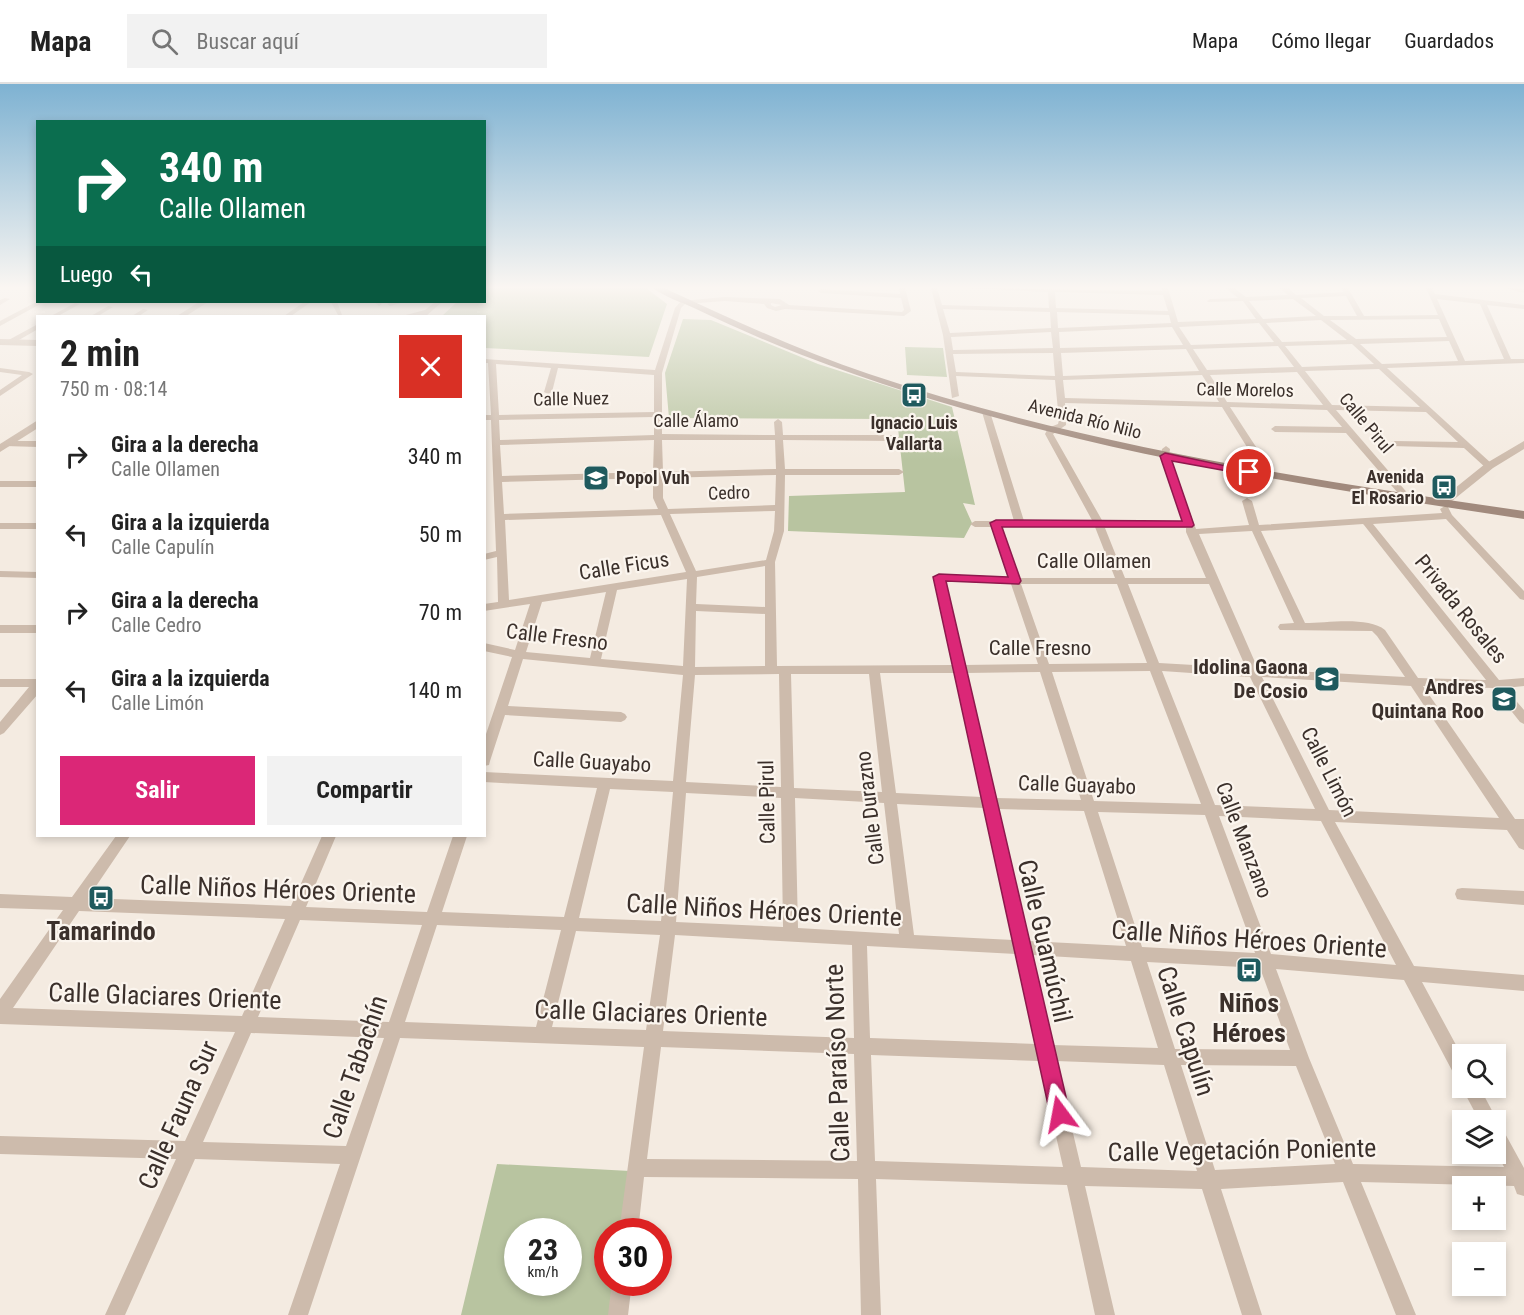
<!DOCTYPE html>
<html lang="es">
<meta charset="utf-8">
<style>
:root{--surface:#fff;--page:#f2f2f2;--text:#222;--muted:#767676;--line:#e0e0e0;--accent:#db2777}
body{margin:0;font-family:"Roboto Condensed",sans-serif;background:var(--page);color:var(--text);height:100vh;display:flex;flex-direction:column;font-size:22px;white-space:nowrap}
*{box-sizing:border-box;margin:0}
p{font-size:20px;color:var(--muted)}
.icon{flex:none;width:33px;height:33px;fill:none;stroke:currentColor;stroke-width:2;stroke-linecap:round;stroke-linejoin:round}
.map{position:relative;flex:1;overflow:hidden}
.side{position:absolute;left:36px;top:231px;width:450px;height:522px;display:flex;flex-direction:column;background:var(--surface);border-radius:0px;box-shadow:0 3px 9px #0003}
.side>*{flex:none}
.top-card{position:absolute;left:36px;top:36px;width:450px;height:183px;border-radius:0px;box-shadow:0 3px 9px #0003;background:#0b6e4f;color:#fff;overflow:hidden}
.controls{position:absolute;left:1452px;top:960px;display:grid;gap:12px}
.controls a{display:grid;place-items:center;width:54px;height:54px;border-radius:0px;background:var(--surface);box-shadow:0 3px 9px #0003;font-size:30px}
.speed{position:absolute;left:504px;top:1134px;display:flex;gap:12px;font-size:30px;font-weight:700;text-align:center}
.speed>*{display:grid;place-content:center;width:78px;height:78px;border-radius:50%;background:var(--surface);box-shadow:0 3px 9px #0003;line-height:1}
.speed small{font-size:15px;font-weight:400}
.speed .limit{border:9px solid #d22;background:#fff;color:#111}
.pin{position:absolute;display:grid;place-items:center;width:51px;height:51px;color:#fff;margin:-26px;border:3px solid #fff;border-radius:50%;box-shadow:0 2px 6px #0007}
.me{position:absolute;width:66px;margin:-33px;rotate:347deg;stroke-linejoin:round;filter:drop-shadow(0 0 4px #0008)}
.turn{display:flex;align-items:center;gap:21px;height:126px;padding:0 24px;font-size:27px}
.turn .icon{width:78px;height:78px;stroke-width:2.5}
.turn b{display:block;font-size:42px;line-height:51px}
.then{display:flex;align-items:center;height:57px;padding:0 24px;background:#0003;gap:12px;font-size:22px}
.round{display:grid;place-items:center;flex:none;width:63px;height:63px;border-radius:0px;background:var(--page)}
.head{display:flex;align-items:center;justify-content:space-between;height:102px;padding:0 24px}
h1{font-size:36px;font-weight:700;line-height:45px}
.button{display:flex;gap:12px;margin-top:auto;padding:12px 24px}
.button a{flex:1;height:69px;border-radius:0px;background:var(--accent);color:#fff;font-size:24px;font-weight:700;line-height:69px;text-align:center}
.button a+a{background:var(--page);color:var(--text)}
ul{padding:0;list-style:none}
li{display:flex;align-items:center;gap:18px;height:78px;padding:0 24px}
li div{flex:1}
li b{display:block;font-size:22px}
li em{font-style:normal}
header{display:flex;align-items:center;gap:36px;box-sizing:border-box;height:84px;padding:0 30px;background:var(--surface);border-bottom:2px solid var(--line)}
header strong{font-size:28px}
nav{display:flex;gap:33px;margin-inline-start:auto;font-size:21px}
.search{width:420px;height:54px;background:var(--page);display:flex;align-items:center;gap:15px;box-sizing:border-box;padding:0 21px;border-radius:0px;color:var(--muted);font-size:22px}
.map>svg:first-child{display:block}
</style>
<header>
<strong>Mapa</strong>
<div class="search"><svg class="icon" aria-label="search" viewBox="0 0 24 24"><circle cx="10" cy="10" r="6"/><path d="M15 15l6 6"/></svg>Buscar aquí</div>
<nav><a>Mapa</a><a>Cómo llegar</a><a>Guardados</a></nav>
</header>
<div class="map">
<svg width="1524" height="1231" viewBox="0 0 1524 1231">
<rect width="100%" height="100%" fill="#f4ebe1"/>
<g fill="#b8c4a0" fill-rule="evenodd">
<path d="M485,204H646L667,220L649,273L485,264L484,232H442L457,218H484Z"/>
<path d="M683,235L711,236L818,280L952,323L975,421L963,419L972,439L964,454L788,447L789,412L905,408L897,335L669,334L665,289Z"/>
<path d="M905,263L943,264L947,293L907,291Z"/>
<path d="M497,1080L630,1087L621,1147L608,1148V1198L614,1199L609,1231H461ZM518,1148H568V1198H518Z"/>
</g>
<g fill="none" stroke-linecap="round" stroke-linejoin="round">
<g fill="#cdbbac" fill-rule="evenodd">
<path d="M899,204H905L911,227L904,232L785,225L776,227L767,224L764,220L725,217L685,220L681,224L662,289V350L775,351L774,338L778,335L782,338L783,351H896L900,354L896,357L783,356L785,385H899L904,388L899,391H785L784,447L775,478L777,582L953,581L934,493L939,490L1009,493L992,443H975L970,440L975,437H1014L982,328L983,326L990,328L1024,437L1093,438L1045,350L1048,344L1058,340L1059,336L1055,296L956,292L959,312L952,314L943,251L931,204H937L942,221L1049,224L1048,208L965,204L1162,207V204H1168L1178,238L1256,235L1243,217L1208,218L1207,217L1210,215L1238,214L1226,204H1234L1246,213L1288,211L1280,204H1288L1296,211L1344,208L1342,204H1348L1364,232L1438,231L1426,204H1432L1435,210L1524,221V225L1487,221L1511,275H1524V279L1387,284L1492,380V384H1486L1464,364L1391,362V358L1394,357L1458,358L1426,328L1336,326L1410,412V416H1404L1346,349L1275,348L1271,345L1275,342L1342,343L1327,326L1230,323L1275,392L1270,395L1265,392L1222,323L1065,319L1066,341L1053,350L1103,438H1184L1161,372L1162,365L1166,362L1170,365L1169,372L1196,445L1249,441L1242,417L1247,414L1252,417L1259,441L1442,429L1440,425L1445,422L1448,423L1452,431L1524,507V516L1520,515L1446,435L1373,440L1499,596L1524,594V602L1505,604L1524,626V640L1520,638L1493,604L1423,602L1515,735H1524V766L1519,764L1507,746L1335,738L1414,882L1524,891V907L1422,898L1462,972V996L1456,994L1404,896L1276,885L1309,974L1353,1080L1504,1083L1496,1067V1041L1502,1044L1524,1084V1112L1517,1110L1514,1102L1361,1098L1416,1231H1396L1343,1098L1221,1105L1262,1231H1242L1202,1105L1085,1102L1115,1231H1095L1067,1101L876,1095L881,1231H861L858,1095L644,1093L638,1148H619L644,963L400,954L308,1231H288L340,1080L195,1075L125,1231H105L176,1075L0,1070V1052L185,1057L235,948L0,940V915L63,826L0,824V810L72,813L116,752H130L88,814L291,822L322,752H336L306,823L427,828L453,752H467L442,828L564,833L597,704L484,698V688L673,697L683,591L523,575L508,622L621,628L625,630L627,633L625,636L621,638L505,631L490,677L489,681L484,682V656L512,573L484,567V559L515,566L530,520L484,527V520L498,518L497,473L484,476V470L496,467L491,336H484V331H491L488,279H484V275L655,286L675,224L681,217L725,213L780,215L789,221L902,228L904,226L901,214L821,209L818,207L821,205L900,210ZM1055,208L1163,211L1168,227L1056,224ZM1346,212L1357,232H1324L1301,214ZM1293,215L1316,232L1263,235L1249,217ZM1437,215L1480,220L1504,275L1465,277ZM771,219L782,221L775,223L771,221ZM943,225L1050,228L1051,244L950,249ZM1057,228L1169,231L1171,239L1058,244ZM1439,235L1447,253L1356,255L1330,236ZM1321,236L1347,256L1282,258L1266,239ZM1259,239L1274,258L1191,261L1179,243ZM1172,243L1183,261L1060,264L1059,248ZM1051,248L1053,264L953,266L951,253ZM1449,257L1458,277L1382,280L1360,260ZM1352,260L1374,280L1302,283L1285,262ZM1278,262L1294,283L1207,286L1193,265ZM1186,265L1199,287L1063,292L1061,269ZM1053,269L1055,292L956,288L953,270ZM496,280L551,284L544,308L548,310L552,308L558,284L654,291V328L499,331ZM1379,285L1420,323L1332,321L1305,287ZM1297,288L1323,321L1227,318L1210,291ZM1202,291L1219,318L1065,314L1063,296ZM654,333V351L500,356L499,336ZM654,356L653,388L502,392L500,361ZM662,356H775L776,385L663,388ZM776,391L775,421L668,425L663,414V394ZM653,394V414L658,425L504,430L502,398ZM775,427L774,447L766,476L696,487L670,430ZM661,431L686,488L509,516L505,436ZM1363,440L1364,441L1486,596L1418,594L1385,546C1368,532 1327,539 1305,539L1261,447ZM1001,443H1095L1115,494H1019ZM1105,444H1186V448L1206,494H1125ZM1252,447L1294,539L1280,540L1278,543L1280,546L1372,547L1377,552L1405,593L1258,585L1199,450ZM765,482V523L696,520L697,493ZM687,495L683,582L601,575L617,506ZM945,497L1011,500L1038,580L964,581ZM1021,500H1117L1147,579L1049,580ZM1128,500H1209L1246,584L1159,579ZM606,508L590,574L526,568L542,518ZM696,527L765,530V582L695,583ZM1150,587L1201,720L1094,717L1052,588ZM1162,587L1250,593L1315,725L1215,721ZM1040,588L1081,716L995,714L966,589ZM880,589H955L982,713L896,709ZM779,590L781,703L686,698L695,591ZM791,590H869L882,708L794,704ZM1262,593L1411,602L1499,734L1329,726ZM610,705L673,708L661,837L579,834ZM686,709L781,714L783,843L676,838ZM795,714L884,719L899,850L798,844ZM897,720L984,724L1013,856L914,851ZM998,725L1084,727L1126,862L1028,857ZM1098,728L1205,731L1255,869L1142,863ZM1219,732L1321,737L1396,881L1271,870ZM79,827L285,835L242,932L13,924ZM300,836L422,841L389,938L258,933ZM437,841L561,846L536,943L405,938ZM576,847L660,851L646,946L552,943ZM675,851L852,861L854,954L663,947ZM867,862L1016,870L1036,960L870,954ZM1032,871L1131,877L1158,964L1052,961ZM1147,878L1260,884L1290,966L1175,965ZM251,949L384,954L346,1062L203,1058ZM661,963L854,970L857,1077L647,1075ZM871,971L1039,977L1063,1083L875,1077ZM1056,977L1164,981L1197,1087L1081,1083ZM1181,981L1296,982L1335,1080L1215,1086Z"/>
<path d="M1505,204L1524,205V209Z"/>
<path d="M5,214L10,215L0,221V216Z"/>
<path d="M38,217L44,218L0,242V237Z"/>
<path d="M304,218H311L291,232H284Z"/>
<path d="M331,218H337L342,231H338Z"/>
<path d="M374,218H380L382,220L379,222Z"/>
<path d="M393,218H404L390,222L387,220Z"/>
<path d="M435,218H442L426,232H402L425,226Z"/>
<path d="M75,219L80,220L58,232H51Z"/>
<path d="M108,222L113,223L98,232H91Z"/>
<path d="M143,225L148,226L139,232H132Z"/>
<path d="M38,240V245L12,260L5,258Z"/>
<path d="M0,284L29,288L33,290L0,312V306L22,291L0,288Z"/>
<path d="M8,357H38V363L5,362V358Z"/>
<rect x="0" y="397" width="38" height="6"/>
<rect x="0" y="439" width="38" height="6"/>
<path d="M0,487L38,488V494L0,493Z"/>
<rect x="0" y="541" width="38" height="8"/>
<path d="M0,595H38V610L4,649L0,651V638L29,603H0Z"/>
<path d="M1462,804L1524,807V821L1462,816L1457,815L1455,810L1457,805Z"/>
<path d="M1462,1004H1480L1497,1036L1496,1039V1036H1479Z"/>
<path d="M612,1198H632L628,1231H608Z"/>
</g>
<g fill="#cdbbac" fill-rule="evenodd">
<path d="M199,218H208L186,232H177Z"/>
<path d="M0,255L38,256V262L0,261Z"/>
<path d="M38,336V344L0,368V360Z"/>
<path d="M1524,357V365L1493,384L1447,421H1439V417L1485,380Z"/>
</g>
<path fill="#a18a7d" fill-rule="evenodd" d="M653,204H664C732,235 799,267 869,290C1082,361 1303,395 1524,427V435C1280,398 1034,360 802,271C765,257 730,241 694,224C681,218 665,213 653,204Z"/>
</g>
<linearGradient id="sky" x2="0" y2="1"><stop stop-color="#7eb2d2"/><stop offset="0.54" stop-color="#faf6f2"/><stop offset="1" stop-color="#faf6f2" stop-opacity="0"/></linearGradient>
<rect width="1524" height="377" fill="url(#sky)"/>
<path fill="#db2777" stroke="#8e194d" stroke-width="1.5" d="M1165,369L1254,388L1249,391L1172,377L1194,441L1192,443H1002L1021,497L1019,500L946,497L1070,1030L1067,1037L1060,1040L1053,1037L1050,1030L933,493L939,490L1008,493L990,439L996,436L1182,437L1160,372Z"/>
<defs>
<g id="bus-square" transform="scale(1.35)"><rect x="-9" y="-9" width="18" height="18" rx="4" fill="#1f5a5e" stroke="#fbf5ee"/><path d="M-5-6H5V4H4V6H2V4H-2V6H-4V4H-5ZM-3.5-4V0h7V-4ZM-3.5 1.2v1.5H-2V1.2ZM2 1.2v1.5H3.5V1.2Z" fill="#fff"/></g>
<g id="school-square" transform="scale(1.35)"><rect x="-9" y="-9" width="18" height="18" rx="4" fill="#1f5a5e" stroke="#fbf5ee"/><path d="M0-5L7-2L0 1L-7-2ZM-4 1L0 2.5L4 1V4Q0 6-4 4Z" fill="#fff"/></g>
</defs>
<g fill-rule="evenodd">
<use href="#bus-square" x="914" y="311"/>
<use href="#school-square" x="596" y="394"/>
<use href="#bus-square" x="1444" y="403"/>
<use href="#school-square" x="1327" y="595"/>
<use href="#school-square" x="1504" y="615"/>
<use href="#bus-square" x="101" y="814"/>
<use href="#bus-square" x="1249" y="886"/>
</g>
<g text-anchor="middle" stroke-width="4.5" stroke-linejoin="round" paint-order="stroke">
<g font-size="18" fill="#3b302b" stroke="#fbf5ee">
<text transform="translate(1245 306) rotate(1)" y="6">Calle Morelos</text>
<text transform="translate(571 315) rotate(-1)" y="6">Calle Nuez</text>
<text transform="translate(1085 335) rotate(14)" y="6">Avenida Río Nilo</text>
<text x="696" y="343">Calle Álamo</text>
<text transform="translate(1366 339) rotate(50)" y="6">Calle Pirul</text>
<text transform="translate(729 409) rotate(-2)" y="6">Cedro</text>
</g>
<g font-size="18" font-weight="bold" fill="#3b302b" stroke="#fbf5ee">
<text x="914" y="345">Ignacio Luis<tspan x="914" dy="21">Vallarta</tspan></text>
<text x="1424" y="399" text-anchor="end">Avenida<tspan x="1424" dy="21">El Rosario</tspan></text>
<text x="616" y="400" text-anchor="start">Popol Vuh</text>
</g>
<g font-size="21" fill="#3b302b" stroke="#fbf5ee">
<text x="1094" y="484">Calle Ollamen</text>
<text transform="translate(624 482) rotate(-9)" y="7">Calle Ficus</text>
<text transform="translate(1461 525) rotate(51)" y="7">Privada Rosales</text>
<text transform="translate(557 553) rotate(7)" y="7">Calle Fresno</text>
<text x="1040" y="571">Calle Fresno</text>
<text transform="translate(592 678) rotate(3)" y="7">Calle Guayabo</text>
<text transform="translate(1329 688) rotate(63)" y="7">Calle Limón</text>
<text transform="translate(1077 701) rotate(2)" y="7">Calle Guayabo</text>
<text transform="translate(767 718) rotate(-91)" y="7">Calle Pirul</text>
<text transform="translate(870 724) rotate(-97)" y="7">Calle Durazno</text>
<text transform="translate(1244 756) rotate(69)" y="7">Calle Manzano</text>
</g>
<g font-size="21" font-weight="bold" fill="#3b302b" stroke="#fbf5ee" text-anchor="end">
<text x="1308" y="590">Idolina Gaona<tspan x="1308" dy="24">De Cosio</tspan></text>
<text x="1484" y="610">Andres<tspan x="1484" dy="24">Quintana Roo</tspan></text>
</g>
<g font-size="26" fill="#3b302b" stroke="#fbf5ee">
<text transform="translate(278 805) rotate(2)" y="9">Calle Niños Héroes Oriente</text>
<text transform="translate(764 826) rotate(3)" y="9">Calle Niños Héroes Oriente</text>
<text transform="translate(1249 855) rotate(4)" y="9">Calle Niños Héroes Oriente</text>
<text transform="translate(1045 857) rotate(77)" y="9">Calle Guamúchil</text>
<text transform="translate(165 912) rotate(2)" y="9">Calle Glaciares Oriente</text>
<text transform="translate(651 929) rotate(2)" y="9">Calle Glaciares Oriente</text>
<text transform="translate(1186 947) rotate(72)" y="9">Calle Capulín</text>
<text transform="translate(837 979) rotate(-92)" y="9">Calle Paraíso Norte</text>
<text transform="translate(355 983) rotate(-71)" y="9">Calle Tabachín</text>
<text transform="translate(178 1031) rotate(-66)" y="9">Calle Fauna Sur</text>
<text transform="translate(1242 1066) rotate(-1)" y="9">Calle Vegetación Poniente</text>
</g>
<g font-size="26" font-weight="bold" fill="#3b302b" stroke="#fbf5ee">
<text x="101" y="856">Tamarindo</text>
<text x="1249" y="928">Niños<tspan x="1249" dy="30">Héroes</tspan></text>
</g>
</g>
</svg>
<div class="controls">
<a><svg class="icon" aria-label="search" viewBox="0 0 24 24"><circle cx="10" cy="10" r="6"/><path d="M15 15l6 6"/></svg></a>
<a><svg class="icon" aria-label="layers" viewBox="0 0 24 24"><path d="M12 4l9 5-9 5-9-5zM3 14l9 5 9-5"/></svg></a>
<a>+</a>
<a>−</a>
</div>
<div class="speed"><div>23<small>km/h</small></div><div class="limit">30</div></div>
<div class="pin" style="left:1249px;top:388px;background:#d93025"><svg class="icon" aria-label="arrive" viewBox="0 0 24 24"><path d="M6 21V4h12l-3 4 3 4H6"/></svg></div>
<svg class="me" style="left:1060px;top:1030px" viewBox="-20 -20 40 40"><path d="M0-17L14 15 0 8-14 15z" fill="#db2777" stroke="#fff" stroke-width="4"/></svg>
<div class="top-card">
<div class="turn"><svg class="icon" aria-label="right" viewBox="0 0 24 24"><path d="M7 20v-9h11M14 6l5 5-5 5"/></svg><div><b>340 m</b>Calle Ollamen</div></div>
<div class="then">Luego<svg class="icon" aria-label="left" viewBox="0 0 24 24"><path d="M17 20v-9H6M10 6l-5 5 5 5"/></svg></div>
</div>
<section class="side">
<div class="head"><div><h1>2 min</h1><p>750 m · 08:14</p></div><a class="round" style="background:#d93025;color:#fff"><svg class="icon" aria-label="close" viewBox="0 0 24 24"><path d="M6 6l12 12M18 6L6 18"/></svg></a></div>
<ul>
<li><svg class="icon" aria-label="right" viewBox="0 0 24 24"><path d="M7 20v-9h11M14 6l5 5-5 5"/></svg><div><b>Gira a la derecha</b><p>Calle Ollamen</p></div><em>340 m</em></li>
<li><svg class="icon" aria-label="left" viewBox="0 0 24 24"><path d="M17 20v-9H6M10 6l-5 5 5 5"/></svg><div><b>Gira a la izquierda</b><p>Calle Capulín</p></div><em>50 m</em></li>
<li><svg class="icon" aria-label="right" viewBox="0 0 24 24"><path d="M7 20v-9h11M14 6l5 5-5 5"/></svg><div><b>Gira a la derecha</b><p>Calle Cedro</p></div><em>70 m</em></li>
<li><svg class="icon" aria-label="left" viewBox="0 0 24 24"><path d="M17 20v-9H6M10 6l-5 5 5 5"/></svg><div><b>Gira a la izquierda</b><p>Calle Limón</p></div><em>140 m</em></li>
</ul>
<div class="button"><a>Salir</a><a>Compartir</a></div>
</section>
</div>
